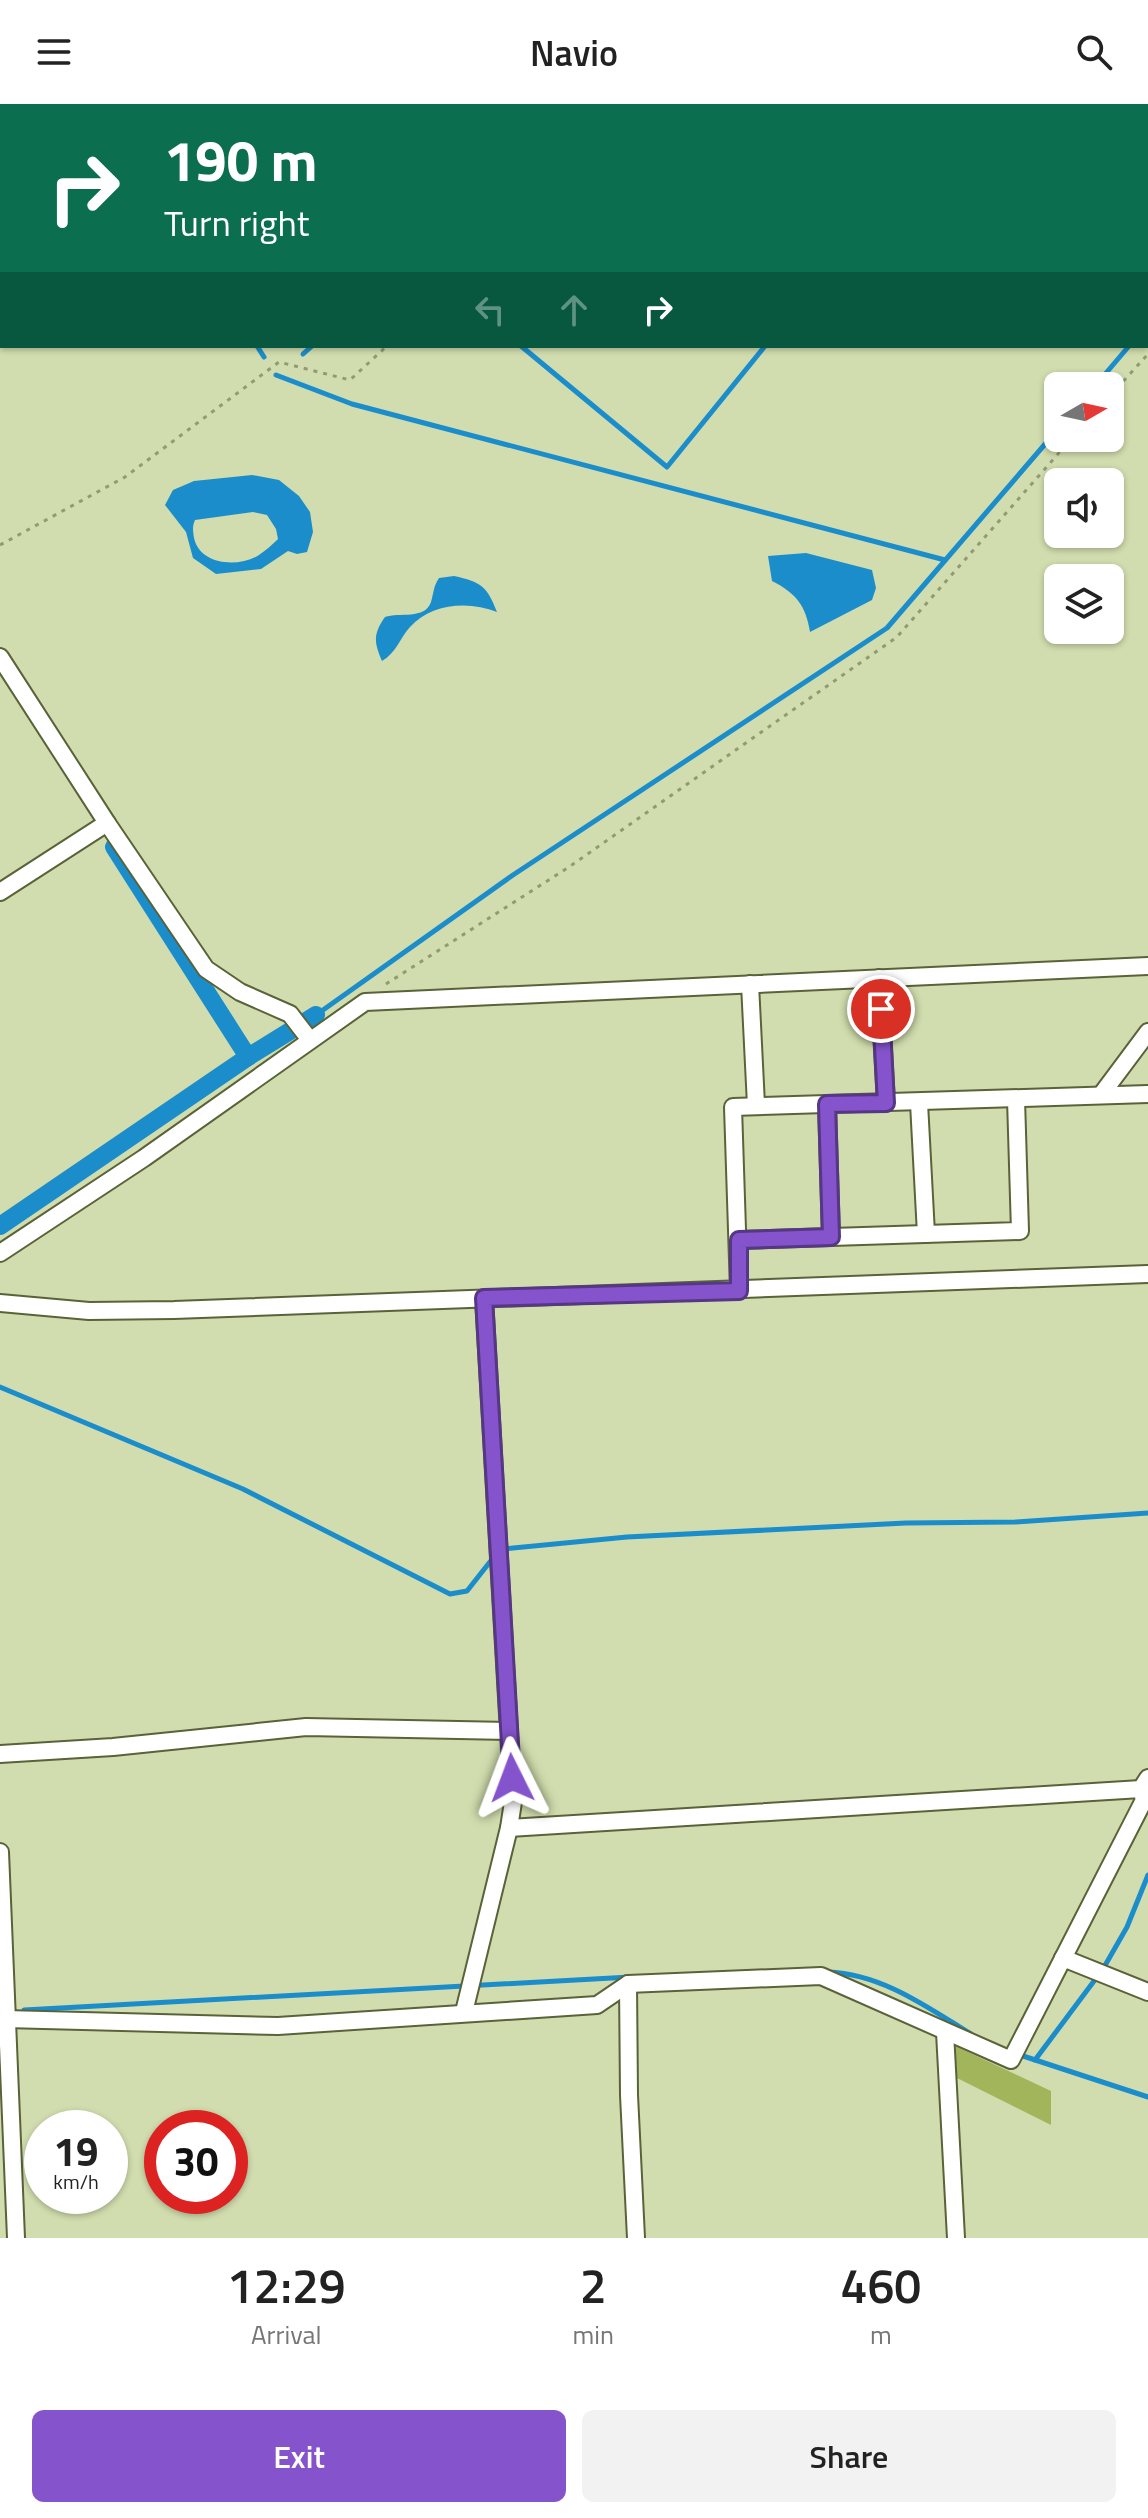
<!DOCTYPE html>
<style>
:root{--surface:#fff;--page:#f2f2f2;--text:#222;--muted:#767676;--accent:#8554cc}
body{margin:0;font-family:"Titillium Web",sans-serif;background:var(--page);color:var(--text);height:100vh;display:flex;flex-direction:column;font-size:30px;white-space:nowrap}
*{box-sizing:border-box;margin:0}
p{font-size:26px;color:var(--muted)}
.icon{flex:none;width:44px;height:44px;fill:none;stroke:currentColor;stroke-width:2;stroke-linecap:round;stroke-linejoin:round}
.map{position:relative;height:2134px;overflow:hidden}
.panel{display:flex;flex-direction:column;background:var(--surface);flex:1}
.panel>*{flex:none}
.hud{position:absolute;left:0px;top:0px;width:1148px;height:244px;box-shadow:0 2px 6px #0004;background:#0b6e4f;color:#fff;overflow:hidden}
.needle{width:52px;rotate:81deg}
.controls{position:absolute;left:1044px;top:268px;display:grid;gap:16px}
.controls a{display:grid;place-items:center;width:80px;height:80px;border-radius:12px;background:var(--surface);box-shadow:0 2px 6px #0004;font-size:40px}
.speed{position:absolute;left:24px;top:2006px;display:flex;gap:16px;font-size:40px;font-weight:700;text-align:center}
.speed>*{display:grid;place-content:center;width:104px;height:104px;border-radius:50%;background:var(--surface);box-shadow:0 2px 6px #0004;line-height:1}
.speed small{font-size:20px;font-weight:400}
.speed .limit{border:12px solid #d22;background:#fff;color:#111}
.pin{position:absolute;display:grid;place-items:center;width:68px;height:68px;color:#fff;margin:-34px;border:4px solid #fff;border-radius:50%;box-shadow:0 2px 8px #0007}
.me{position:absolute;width:88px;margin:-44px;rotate:357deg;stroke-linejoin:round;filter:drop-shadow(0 0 6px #0008)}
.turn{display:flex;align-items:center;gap:28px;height:168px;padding:0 32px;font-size:36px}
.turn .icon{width:104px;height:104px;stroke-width:2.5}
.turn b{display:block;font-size:56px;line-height:68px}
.lanes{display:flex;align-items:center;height:76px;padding:0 32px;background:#0003;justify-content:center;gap:40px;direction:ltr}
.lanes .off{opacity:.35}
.eta{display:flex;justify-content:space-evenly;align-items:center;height:136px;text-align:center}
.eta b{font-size:48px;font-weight:600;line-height:56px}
.cta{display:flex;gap:16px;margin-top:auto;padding:16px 32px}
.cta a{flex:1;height:92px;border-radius:12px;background:var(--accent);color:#fff;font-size:32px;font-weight:600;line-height:92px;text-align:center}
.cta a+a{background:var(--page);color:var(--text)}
header{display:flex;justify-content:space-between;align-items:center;height:104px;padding:0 32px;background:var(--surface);font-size:36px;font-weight:600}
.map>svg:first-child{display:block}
</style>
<header><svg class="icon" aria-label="menu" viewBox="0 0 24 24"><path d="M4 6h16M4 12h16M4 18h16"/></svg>Navio<svg class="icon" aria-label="search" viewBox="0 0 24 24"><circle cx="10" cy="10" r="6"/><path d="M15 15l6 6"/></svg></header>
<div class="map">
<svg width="1148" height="2134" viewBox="0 0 1148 2134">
<rect width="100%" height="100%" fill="#d1ddae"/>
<path fill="#a2b55b" d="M955,1942L1051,1987V2021L957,1974Z"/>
<g fill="#1c8dcb" fill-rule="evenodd">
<path d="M252,371L279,376L299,392L310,408L313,428L307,448L297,450L288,447L261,465L216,470L193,454L186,428L165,401L173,386L194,377ZM253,408L267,411L276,425L278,435C273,440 265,447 259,451C238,464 200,461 194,434C193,427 192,423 195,416Z"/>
<path d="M806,449L872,466L876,484L872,496L810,528C806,502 796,489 772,477L768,452Z"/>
<path d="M454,472C481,478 487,482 497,508C469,497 432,499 410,523C400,534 396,549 382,557C374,538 373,530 385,513C399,508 425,516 431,498C434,488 433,483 439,474Z"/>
</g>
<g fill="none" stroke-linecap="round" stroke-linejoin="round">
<g stroke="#1c8dcb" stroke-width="5">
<path d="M96,0L98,2"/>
<path d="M660,2L662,0"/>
<path d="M959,2L961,0"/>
<path d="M1146,222L1148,220"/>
<path d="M257,242L264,253"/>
<path d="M521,242L667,363L765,242"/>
<path d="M303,250L312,242"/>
<path d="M276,271L352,300L945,456"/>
<path d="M1095,282L1129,242"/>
<path d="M316,911L513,771L887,524L1058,325"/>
<path d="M0,1283L243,1385L450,1490L467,1487L493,1454"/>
<path d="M503,1445L627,1433L906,1419L1015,1418L1148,1409"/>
<path d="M828,1868C882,1870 927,1903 971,1930"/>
<path d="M24,1906L630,1873"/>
<path d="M1017,1950L1148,1993"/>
<path d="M1035,1956L1103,1865L1127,1823L1148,1771"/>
</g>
<g stroke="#1c8dcb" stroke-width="18">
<path d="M114,743L248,953"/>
<path d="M0,1122L248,953L316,911"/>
</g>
<g stroke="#596238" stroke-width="20">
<g id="minor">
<path d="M0,553L107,719L206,865L240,888L290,910L310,936"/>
<path d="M0,788L107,719"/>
<path d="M879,874L886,999"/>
<path d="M750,880L756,1001"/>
<path d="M1101,991L1148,928"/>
<path d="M919,999L926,1130"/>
<path d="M827,1000L831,1133"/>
<path d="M739,1136L1020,1127L1016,995"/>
<path d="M0,1149L144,1054L365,898L1148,862"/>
<path d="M739,1187L733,1003L1148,990"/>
<path d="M0,1199L89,1207L174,1206L1148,1170"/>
<path d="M0,1650L113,1643L306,1623L509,1627"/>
<path d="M509,1724L1141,1685"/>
<path d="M0,1748L16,2134"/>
<path d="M1063,1854L1148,1888"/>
<path d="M628,1880L629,1991L636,2134"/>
<path d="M464,1908L509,1724L513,1698L484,1194"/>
<path d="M5,1915L278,1922L597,1901L628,1880L821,1872L1011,1956L1144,1696L1141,1685L1148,1674"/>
<path d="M945,1928L956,2134"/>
</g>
</g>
<g stroke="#919a75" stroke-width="3" stroke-dasharray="4 6" stroke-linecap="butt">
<path d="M1143,0L1144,2"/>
<path d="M645,2L648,0"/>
<path d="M1146,15L1148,26"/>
<path d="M1110,292L1148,250"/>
<path d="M0,441L125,373L279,258L350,276L387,242"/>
<path d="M386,880L569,763L897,533L1072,334"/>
</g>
<use href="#minor" stroke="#fff" stroke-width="16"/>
<g stroke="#343922" stroke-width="8">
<g id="rail">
<path d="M1125,0V2"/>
<path d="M1146,97L1148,106"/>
</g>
</g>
<use href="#rail" stroke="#f4fae3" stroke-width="5" stroke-dasharray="15" stroke-linecap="butt"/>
</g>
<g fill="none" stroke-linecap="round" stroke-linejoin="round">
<g stroke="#563785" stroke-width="20">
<path id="route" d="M512,1674L484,1194L739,1187V1136L831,1133L827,1000L886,999L881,905"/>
</g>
<use href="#route" stroke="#8554cc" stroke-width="14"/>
</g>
</svg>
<div class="controls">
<a><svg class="needle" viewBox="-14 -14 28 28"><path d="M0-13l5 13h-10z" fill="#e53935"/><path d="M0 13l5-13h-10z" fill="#767676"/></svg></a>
<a><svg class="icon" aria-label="sound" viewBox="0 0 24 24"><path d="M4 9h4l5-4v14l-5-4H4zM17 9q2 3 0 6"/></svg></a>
<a><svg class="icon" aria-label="layers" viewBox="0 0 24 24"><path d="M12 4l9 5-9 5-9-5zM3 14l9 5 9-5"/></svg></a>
</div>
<div class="speed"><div>19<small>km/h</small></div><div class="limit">30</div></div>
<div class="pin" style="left:881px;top:905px;background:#d93025"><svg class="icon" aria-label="arrive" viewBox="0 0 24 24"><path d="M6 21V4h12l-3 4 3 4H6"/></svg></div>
<svg class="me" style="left:512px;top:1674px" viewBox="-20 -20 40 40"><path d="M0-17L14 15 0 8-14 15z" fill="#8554cc" stroke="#fff" stroke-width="4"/></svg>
<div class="hud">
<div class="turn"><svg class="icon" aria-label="right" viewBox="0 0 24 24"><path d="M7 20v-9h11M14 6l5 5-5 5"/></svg><div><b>190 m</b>Turn right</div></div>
<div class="lanes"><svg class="icon off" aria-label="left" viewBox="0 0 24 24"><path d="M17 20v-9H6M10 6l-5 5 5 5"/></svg><svg class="icon off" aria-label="ahead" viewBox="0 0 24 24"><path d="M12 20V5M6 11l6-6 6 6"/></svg><svg class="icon" aria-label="right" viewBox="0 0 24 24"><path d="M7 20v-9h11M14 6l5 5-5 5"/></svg></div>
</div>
</div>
<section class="panel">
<div class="eta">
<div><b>12:29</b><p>Arrival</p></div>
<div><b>2</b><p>min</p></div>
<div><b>460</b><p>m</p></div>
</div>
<div class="cta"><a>Exit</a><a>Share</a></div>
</section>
